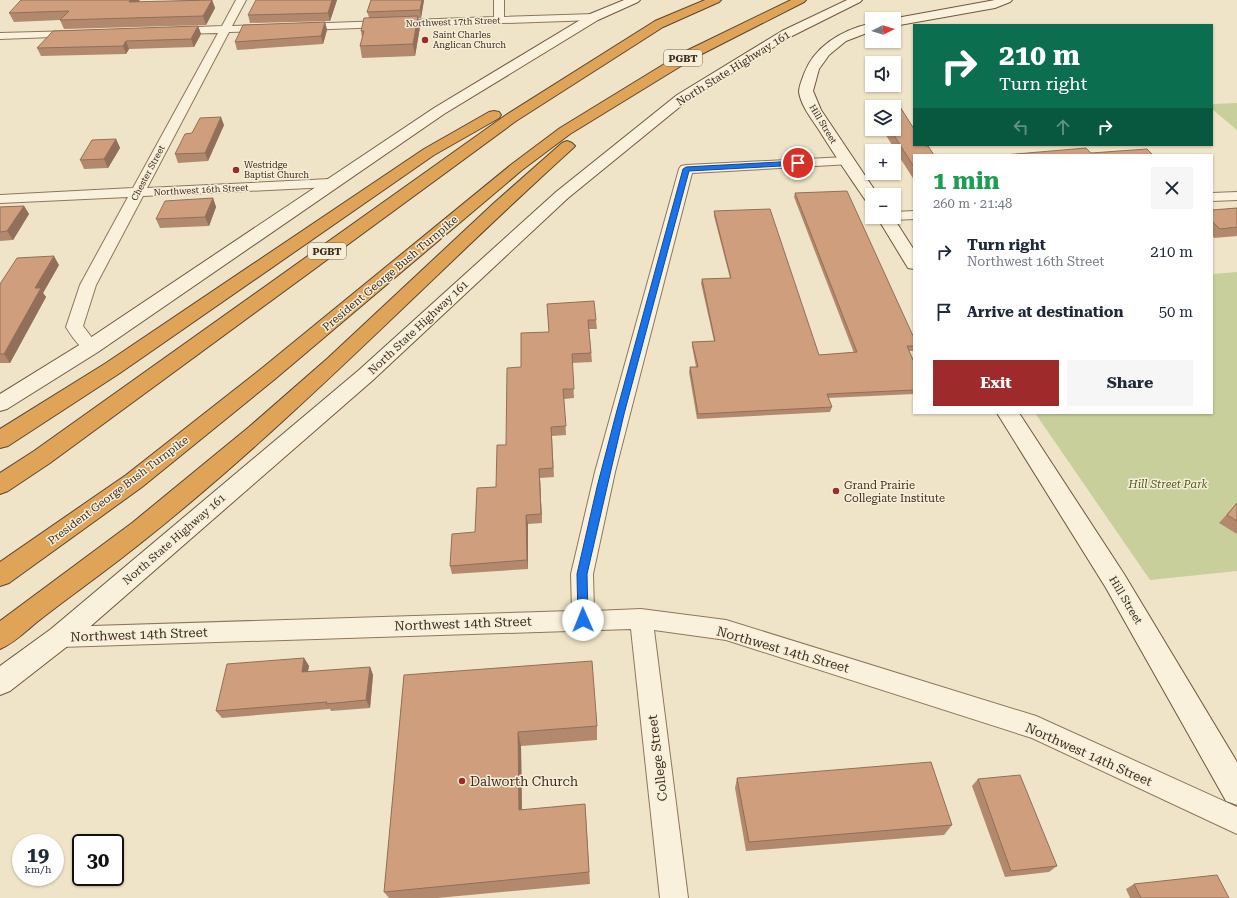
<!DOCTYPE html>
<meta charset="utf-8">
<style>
:root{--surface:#fff;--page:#f6f6f7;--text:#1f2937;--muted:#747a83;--accent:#9e2a2b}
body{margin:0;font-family:"Roboto Serif",serif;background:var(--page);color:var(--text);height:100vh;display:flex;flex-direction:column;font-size:15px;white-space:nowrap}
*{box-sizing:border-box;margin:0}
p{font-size:13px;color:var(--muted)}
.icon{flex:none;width:22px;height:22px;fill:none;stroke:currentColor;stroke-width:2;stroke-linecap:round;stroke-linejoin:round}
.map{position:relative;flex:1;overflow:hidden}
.details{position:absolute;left:913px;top:154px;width:300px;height:260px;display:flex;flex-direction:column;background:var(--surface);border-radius:0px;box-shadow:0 1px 3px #0004}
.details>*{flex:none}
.guide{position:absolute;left:913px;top:24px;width:300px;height:122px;border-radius:0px;box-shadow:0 1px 3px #0004;background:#0b6e4f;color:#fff;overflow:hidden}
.needle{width:26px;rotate:85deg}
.controls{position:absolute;left:865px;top:12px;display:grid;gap:8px}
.controls a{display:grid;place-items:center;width:36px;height:36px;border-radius:0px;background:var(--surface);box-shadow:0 1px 3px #0004;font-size:20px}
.speed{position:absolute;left:12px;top:834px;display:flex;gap:8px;font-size:20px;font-weight:700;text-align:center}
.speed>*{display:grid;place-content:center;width:52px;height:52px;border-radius:50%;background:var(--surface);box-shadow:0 1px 3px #0004;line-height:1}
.speed small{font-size:10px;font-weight:400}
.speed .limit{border:2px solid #111;border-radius:6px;background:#fff;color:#111}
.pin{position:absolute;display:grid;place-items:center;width:34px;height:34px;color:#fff;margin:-17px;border:2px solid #fff;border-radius:50%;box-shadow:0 1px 4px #0007}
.me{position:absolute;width:44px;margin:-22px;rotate:359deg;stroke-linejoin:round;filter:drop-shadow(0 0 3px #0008)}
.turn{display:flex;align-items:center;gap:14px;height:84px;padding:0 20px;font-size:18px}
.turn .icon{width:52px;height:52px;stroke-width:2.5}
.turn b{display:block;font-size:28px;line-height:34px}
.lanes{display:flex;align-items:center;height:38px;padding:0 20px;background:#0003;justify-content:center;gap:20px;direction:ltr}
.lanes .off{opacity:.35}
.round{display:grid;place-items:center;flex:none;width:42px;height:42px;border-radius:0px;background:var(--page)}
.head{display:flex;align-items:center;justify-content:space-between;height:68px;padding:0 20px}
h1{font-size:24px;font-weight:700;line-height:30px;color:#1e9e55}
.cta{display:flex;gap:8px;margin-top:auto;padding:8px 20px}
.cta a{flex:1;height:46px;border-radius:0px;background:var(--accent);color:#fff;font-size:16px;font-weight:700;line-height:46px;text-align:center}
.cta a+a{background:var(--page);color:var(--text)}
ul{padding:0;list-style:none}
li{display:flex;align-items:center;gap:12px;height:60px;padding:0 20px}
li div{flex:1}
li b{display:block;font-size:15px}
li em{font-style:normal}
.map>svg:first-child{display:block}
</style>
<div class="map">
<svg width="1237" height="898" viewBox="0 0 1237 898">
<rect width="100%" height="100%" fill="#f0e4c8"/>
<g fill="#c9cf9b">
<path d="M1237,103V130L1212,109V104Z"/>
<path d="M1237,272V571L1150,580L1035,413H1212V274Z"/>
</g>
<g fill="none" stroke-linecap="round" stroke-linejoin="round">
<g stroke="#8d765c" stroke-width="2">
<g id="street">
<path d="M236,0H246L232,26L266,25L271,28L266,31L229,32L147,188L330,179L335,180L337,183L335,186L330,187L143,196L96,285L83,326L99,347L97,351C83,355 73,338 66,327L80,285L128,197L0,203V195L133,188L218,33L173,34L168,31L173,28L222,26Z"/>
<path d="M494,0H504V17L594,14L599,17L594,20L301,30L296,27L301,24L494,17Z"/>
<path d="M75,31L79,32L80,34L79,36L0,39V33Z"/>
<path d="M846,157L851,158L853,161L851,164L692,173L615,472L593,574L594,611L641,609L726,620L1036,716L1237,807V834L1032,738L726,640L654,630L688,898H660L631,629L60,647L52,644L49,637L52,630L60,627L572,611L571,574L595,472L679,169L681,166L686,165Z"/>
<path d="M1237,192V200L1212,201V193Z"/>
<path d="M914,211V219L894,220L888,217H894V212Z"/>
</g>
</g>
<g stroke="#6f573f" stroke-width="2">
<g id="secondary">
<path d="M624,0H640L638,2L598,20L444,114L98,352L7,409L0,411V394L84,342L434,108L590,14Z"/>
<path d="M847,0H862L860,2L790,37L687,101L568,198L373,380L69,645L10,691L0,695V666L51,629L359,370L556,192L677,95L782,31Z"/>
<path d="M995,0H1012L1010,2L995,8L894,26V19H891Z"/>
<path d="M872,23V31L846,41L829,55L819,69L813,91L821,110L878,195H872V203L866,201C850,178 834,154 819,130C812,119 801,106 799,92C799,86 802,80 804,74C815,45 843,30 872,23Z"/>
<path d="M877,217H893L914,250V269L908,268Z"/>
<path d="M997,413H1019L1124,574L1237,762V805L1226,801L1106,588Z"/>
</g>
</g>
<g stroke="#5b4430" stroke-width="2">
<g id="highway">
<path d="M705,0H721L719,2L663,27L516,121L50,463L8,491L0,494V473L34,451L506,115L655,21Z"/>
<path d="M791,0H806L804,2L694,58L570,134L522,170L275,379L142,487L9,583L0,586V562L126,475L261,369L512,164L560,128L684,52Z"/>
<path d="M494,111L499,112L501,115L499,118L434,155L120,373L8,446L0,448V429L106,363L424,149L489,112Z"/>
<path d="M567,141L572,143L575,146L572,149C414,292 269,448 98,576C78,591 57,606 37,622C25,632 14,643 0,649V621L132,523L249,427L328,358L494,203L562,143Z"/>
</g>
</g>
<use href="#street" fill="#faf1dc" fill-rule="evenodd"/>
<use href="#secondary" fill="#faf1dc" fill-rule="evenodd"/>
<use href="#highway" fill="#e0a458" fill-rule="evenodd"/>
</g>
<g fill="#b2896c">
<path d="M198,0H212L215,8L206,25L64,29L60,20L14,22L9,13L139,2Z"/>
<path d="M337,0L330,21L250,23L248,15Z"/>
<path d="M371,0H424L421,18H418L420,27L415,56L362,58L360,46L362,38L361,31L369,17L367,12Z"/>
<path d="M325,22L327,30L323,44L237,50L235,42Z"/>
<path d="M198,26L201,34L194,47L129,49L126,54L41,56L37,48Z"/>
<path d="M897,102L914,129V145H924L925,146H928L934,155H914V180L882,129H894V107H872L873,103Z"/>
<path d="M224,125L208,161L178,163L175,154L192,133Z"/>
<path d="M116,139L120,148L108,168L84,169L80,160Z"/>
<path d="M795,193L914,338V351H909L914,362V394L828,398L832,407L830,412L697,419L689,372L690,367H696L692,346V342L714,341L701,283L702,279L730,278L714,216V211L819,355L854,353L794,197Z"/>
<path d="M213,198L216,207L209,226L160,228L156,219Z"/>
<path d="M24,206L29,214L13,240L0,241V207Z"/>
<path d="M1237,208V236L1214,238L1212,235V210Z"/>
<path d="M59,265L43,293L46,297L10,363H0V284Z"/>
<path d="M547,304L596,320L597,329H589L592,362L572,363L574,398L564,399L566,435L552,436L554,477L540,478L542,523L528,524V569L452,574L450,566L475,532L496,487L506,445L521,367L549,332Z"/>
<path d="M1237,503V534L1219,523Z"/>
<path d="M304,658L309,666L308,672L370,667L373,675L370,708L331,711L330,709L222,718L216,711Z"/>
<path d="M404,675L597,726V740L521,746L522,810L586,817L590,884L437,898H389L384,892Z"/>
<path d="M737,778L952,825L944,835L746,851L735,788Z"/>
<path d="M978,779L1057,866L1049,872L1005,877L972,786Z"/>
<path d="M1134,884L1229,898H1130L1126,889Z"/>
</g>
<g fill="#916f58">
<path d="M130,0H140L132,11L129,2Z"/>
<path d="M212,0L215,8L206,25L203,16Z"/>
<path d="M332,0H337L330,21L328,13Z"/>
<path d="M422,0H424L421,18L420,10Z"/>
<path d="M418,16L420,27L415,56L413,44Z"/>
<path d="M325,22L327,30L323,44L321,36Z"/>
<path d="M198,26L201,34L194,47L191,39Z"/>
<path d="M126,41L129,49L126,54L123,46Z"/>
<path d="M221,117L224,125L208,161L205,153Z"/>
<path d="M116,139L120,148L108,168L104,159Z"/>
<path d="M213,198L216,207L209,226L205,217Z"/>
<path d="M24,206L29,214L13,240L7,231Z"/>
<path d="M54,256L59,265L43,293L46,297L10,363L4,354L35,288Z"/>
<path d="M539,469L540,478L542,523L541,514Z"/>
<path d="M526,515L528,524V569L527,560Z"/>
<path d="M304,658L309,666L306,680L302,672Z"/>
<path d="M370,667L373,675L370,708L366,700Z"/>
<path d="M518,732L521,746L522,822L519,810Z"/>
</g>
<g fill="#cf9f7d" stroke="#916f58">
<path d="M21,0H130L129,2L212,0L203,16L60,20L69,11L9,13Z"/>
<path d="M256,0H332L328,13L248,15Z"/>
<path d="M371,0H422L420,10L367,12Z"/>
<path d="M418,16L413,44L360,46L364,31H361L364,18Z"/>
<path d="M325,22L321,36L235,42L243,25Z"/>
<path d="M198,26L191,39L126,41L123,46L37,48L53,31Z"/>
<path d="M897,102L914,129V145H924L925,146H928L934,155H914V167L890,129H894V107H876L873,103Z"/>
<path d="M221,117L205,153L175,154L185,134L192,133L200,118Z"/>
<path d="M116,139L104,159L80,160L92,140Z"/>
<path d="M1086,148L1091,153L1147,149L1153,155H1004Z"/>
<path d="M847,191L914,338V346H907L914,362V390L827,394L832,407L698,414L690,367H698L692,342L715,341L702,279L731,278L714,211L770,209L819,355L857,352L795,193Z"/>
<path d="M213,198L205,217L156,219L165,201Z"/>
<path d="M24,206L7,231L0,232V207Z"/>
<path d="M1237,208V227L1220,229L1212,221V210Z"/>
<path d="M54,256L35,288H41L4,354H0V284L17,258Z"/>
<path d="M594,301L596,320H588L591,353L572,354L574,389H563L566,426L551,427L553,468L539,469L541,514L526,515L527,560L450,566L452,534L475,532L477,488L496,487L497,445H506L507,368L521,367V333L549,332L547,304Z"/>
<path d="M1237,503V521L1227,515Z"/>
<path d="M304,658L302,672L370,667L366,700L326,704L327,702L216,711L227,664Z"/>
<path d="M592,661L597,726L518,732L519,810L585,804L589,872L384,892L404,675Z"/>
<path d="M931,762L952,825L749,842L737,778Z"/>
<path d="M1020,775L1057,866L1011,871L978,779Z"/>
<path d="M1217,875L1229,898H1141L1134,884Z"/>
</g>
<path fill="#1a73e8" stroke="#114b97" d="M798,161L801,163L800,165L689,171L624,414L607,487L587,574L588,620L587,623L583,624L579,623L578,620L577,574L597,487L616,414L683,169L686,167Z"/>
<g fill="#9e2a2b" stroke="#f7eed8" stroke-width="1.5">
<circle cx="425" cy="40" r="4"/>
<circle cx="236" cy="170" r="4"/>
<circle cx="836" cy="491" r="4"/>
<circle cx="462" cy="781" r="4"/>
</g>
<g text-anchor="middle" stroke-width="3" stroke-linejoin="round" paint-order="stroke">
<g font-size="9" fill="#3d2e20" stroke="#f7eed8">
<text transform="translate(453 22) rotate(-2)" y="3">Northwest 17th Street</text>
<text transform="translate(823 124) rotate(59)" y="3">Hill Street</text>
<text transform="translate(148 173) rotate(-62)" y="3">Chester Street</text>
<text transform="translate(201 190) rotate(-3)" y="3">Northwest 16th Street</text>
</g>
<g font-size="9" fill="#3d2e20" stroke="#f7eed8" text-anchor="start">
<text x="433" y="38">Saint Charles<tspan x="433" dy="10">Anglican Church</tspan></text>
<text x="244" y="168">Westridge<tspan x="244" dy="10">Baptist Church</tspan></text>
</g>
<g fill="#f7eed8" stroke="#756857" stroke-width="1">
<rect x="664" y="50" width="38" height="16" rx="3"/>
<rect x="308" y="243" width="38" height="16" rx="3"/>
</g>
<g font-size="10" font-weight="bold" fill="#3d2e20">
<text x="683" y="62">PGBT</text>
<text x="327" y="255">PGBT</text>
</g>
<g font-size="11" fill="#3d2e20" stroke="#f7eed8">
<text transform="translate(733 68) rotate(-32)" y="4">North State Highway 161</text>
<text transform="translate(390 273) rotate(-40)" y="4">President George Bush Turnpike</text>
<text transform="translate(418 327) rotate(-43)" y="4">North State Highway 161</text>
<text transform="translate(118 490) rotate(-37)" y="4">President George Bush Turnpike</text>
<text transform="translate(174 539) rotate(-41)" y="4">North State Highway 161</text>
<text transform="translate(1126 600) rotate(59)" y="4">Hill Street</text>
</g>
<g font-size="11" font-style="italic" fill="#4d5a26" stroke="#f7eed8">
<text x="1168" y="488">Hill Street Park</text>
</g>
<g font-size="11" fill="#3d2e20" stroke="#f7eed8" text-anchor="start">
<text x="844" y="489">Grand Prairie<tspan x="844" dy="13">Collegiate Institute</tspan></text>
</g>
<g font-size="13" fill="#3d2e20" stroke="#f7eed8">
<text transform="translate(463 623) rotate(-2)" y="5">Northwest 14th Street</text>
<text transform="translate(139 634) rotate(-2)" y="5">Northwest 14th Street</text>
<text transform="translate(783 649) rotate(16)" y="5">Northwest 14th Street</text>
<text transform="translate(1089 754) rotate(24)" y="5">Northwest 14th Street</text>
<text transform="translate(657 758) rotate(-97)" y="5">College Street</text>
</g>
<g font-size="13" fill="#3d2e20" stroke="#f7eed8" text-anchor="start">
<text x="470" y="786">Dalworth Church</text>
</g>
</g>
</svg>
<div class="controls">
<a><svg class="needle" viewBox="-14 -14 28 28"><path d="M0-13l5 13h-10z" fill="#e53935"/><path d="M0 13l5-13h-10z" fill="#747a83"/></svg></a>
<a><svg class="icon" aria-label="sound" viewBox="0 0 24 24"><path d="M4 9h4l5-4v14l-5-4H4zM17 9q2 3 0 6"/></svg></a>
<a><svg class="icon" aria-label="layers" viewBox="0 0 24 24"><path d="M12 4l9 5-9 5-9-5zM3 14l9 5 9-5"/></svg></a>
<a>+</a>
<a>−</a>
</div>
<div class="speed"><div>19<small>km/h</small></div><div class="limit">30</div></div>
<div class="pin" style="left:798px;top:163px;background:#d93025"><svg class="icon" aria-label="arrive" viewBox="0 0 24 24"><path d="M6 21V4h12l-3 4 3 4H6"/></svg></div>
<svg class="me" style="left:583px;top:620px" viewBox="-20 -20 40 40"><circle r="19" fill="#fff"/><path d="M0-13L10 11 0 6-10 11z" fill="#1a73e8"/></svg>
<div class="guide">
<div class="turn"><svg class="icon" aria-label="right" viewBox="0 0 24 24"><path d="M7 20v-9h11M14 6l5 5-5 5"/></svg><div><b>210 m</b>Turn right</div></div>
<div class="lanes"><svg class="icon off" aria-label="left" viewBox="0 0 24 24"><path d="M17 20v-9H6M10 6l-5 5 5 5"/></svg><svg class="icon off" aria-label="ahead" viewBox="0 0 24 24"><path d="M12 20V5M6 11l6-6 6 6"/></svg><svg class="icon" aria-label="right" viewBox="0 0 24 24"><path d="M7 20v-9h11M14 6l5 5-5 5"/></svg></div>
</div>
<section class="details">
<div class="head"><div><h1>1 min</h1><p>260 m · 21:48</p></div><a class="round"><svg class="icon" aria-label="close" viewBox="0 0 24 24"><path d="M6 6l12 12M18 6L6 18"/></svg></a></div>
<ul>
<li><svg class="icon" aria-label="right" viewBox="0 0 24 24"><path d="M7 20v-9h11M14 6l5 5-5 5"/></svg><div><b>Turn right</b><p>Northwest 16th Street</p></div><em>210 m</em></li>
<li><svg class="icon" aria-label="arrive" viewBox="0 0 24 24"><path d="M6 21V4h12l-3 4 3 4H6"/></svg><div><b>Arrive at destination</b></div><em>50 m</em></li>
</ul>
<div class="cta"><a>Exit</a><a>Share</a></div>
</section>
</div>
